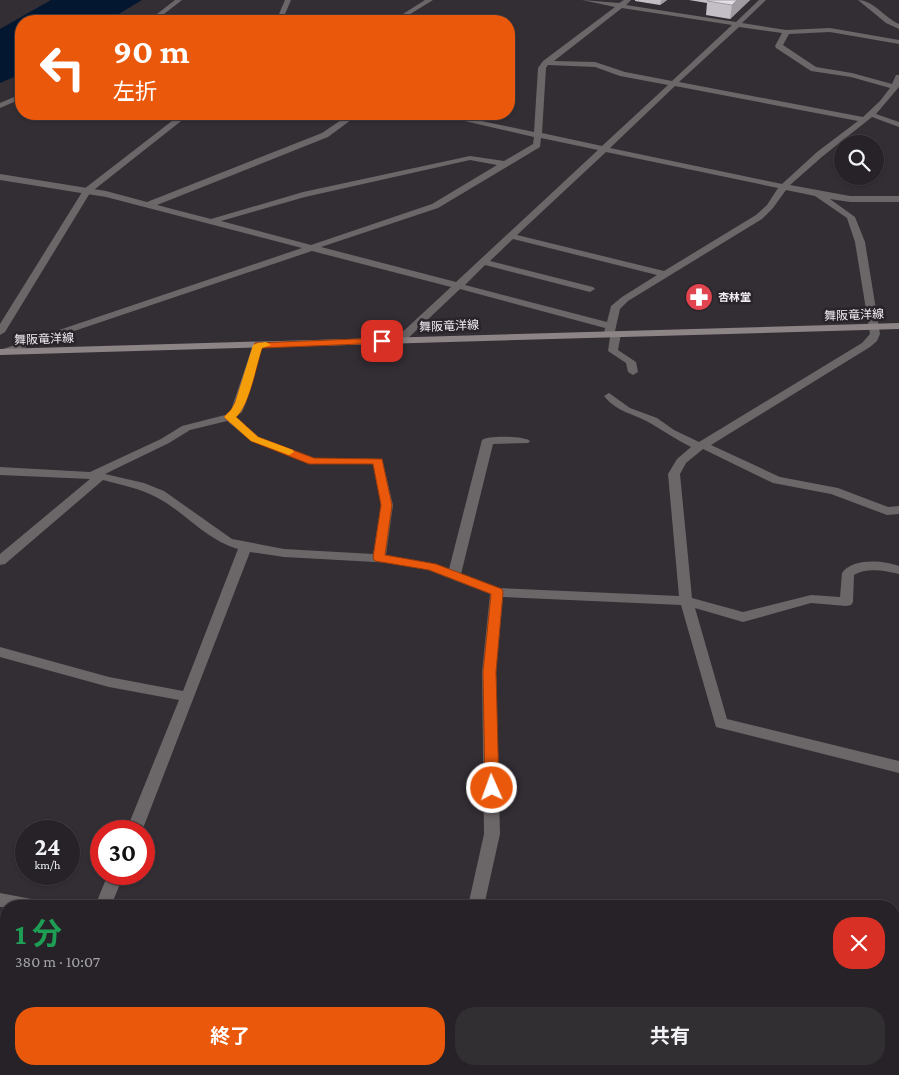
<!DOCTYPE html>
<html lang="ja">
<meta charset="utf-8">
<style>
:root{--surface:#262227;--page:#322f33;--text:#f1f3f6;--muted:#a4a4a7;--line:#423f44;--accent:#ea580c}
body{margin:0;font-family:"Crimson Pro","Noto Sans JP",serif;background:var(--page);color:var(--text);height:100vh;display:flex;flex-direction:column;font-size:19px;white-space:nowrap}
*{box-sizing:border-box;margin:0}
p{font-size:16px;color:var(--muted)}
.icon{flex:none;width:28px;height:28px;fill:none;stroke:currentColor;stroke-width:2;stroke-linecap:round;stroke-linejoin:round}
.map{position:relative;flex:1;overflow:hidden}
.panel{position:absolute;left:0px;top:900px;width:900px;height:175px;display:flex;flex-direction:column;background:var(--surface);border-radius:20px 20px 0 0;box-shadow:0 1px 4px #0004,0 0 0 1px var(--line)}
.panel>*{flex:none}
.guide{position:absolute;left:15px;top:15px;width:500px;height:105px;border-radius:20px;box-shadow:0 1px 4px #0004,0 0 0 1px var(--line);background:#ea580c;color:#fff;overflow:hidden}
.buttons{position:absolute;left:834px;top:135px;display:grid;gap:10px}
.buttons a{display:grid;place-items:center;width:50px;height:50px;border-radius:50%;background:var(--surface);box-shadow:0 1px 4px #0004,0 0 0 1px var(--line);font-size:25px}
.speed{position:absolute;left:15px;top:820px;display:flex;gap:10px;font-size:25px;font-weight:700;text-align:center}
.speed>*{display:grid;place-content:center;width:65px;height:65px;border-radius:50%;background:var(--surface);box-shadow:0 1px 4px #0004,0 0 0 1px var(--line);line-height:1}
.speed small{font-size:12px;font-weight:400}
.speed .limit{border:8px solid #d22;background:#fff;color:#111}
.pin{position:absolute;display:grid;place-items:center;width:42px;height:42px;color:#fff;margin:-21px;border-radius:10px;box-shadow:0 2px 8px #0006}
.me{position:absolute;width:55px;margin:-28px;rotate:358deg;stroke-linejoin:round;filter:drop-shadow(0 0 4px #0008)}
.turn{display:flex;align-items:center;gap:18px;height:105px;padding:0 15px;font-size:22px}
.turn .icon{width:65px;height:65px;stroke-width:2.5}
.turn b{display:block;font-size:35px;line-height:42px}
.round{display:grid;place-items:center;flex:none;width:52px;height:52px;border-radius:20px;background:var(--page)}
.headline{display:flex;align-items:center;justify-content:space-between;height:85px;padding:0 15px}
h1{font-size:30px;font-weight:700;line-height:38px;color:#1e9e55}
.button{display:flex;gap:10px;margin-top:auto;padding:10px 15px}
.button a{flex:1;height:58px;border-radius:20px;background:var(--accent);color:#fff;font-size:20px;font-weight:700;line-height:58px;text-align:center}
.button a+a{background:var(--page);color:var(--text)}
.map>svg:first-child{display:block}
</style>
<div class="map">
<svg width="899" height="1075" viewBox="0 0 899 1075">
<rect width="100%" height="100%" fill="#332e34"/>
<path fill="#031731" d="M51,0H142L107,21H21V74L0,83V29Z"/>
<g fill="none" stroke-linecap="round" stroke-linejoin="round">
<g fill="#6b6667" fill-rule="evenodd">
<path d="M175,0H182L155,21H148Z"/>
<path d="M425,0H433L399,21H392Z"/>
<path d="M582,0L619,3L624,0H631L626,5L736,22L759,0H766L742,23L786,30L830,28L899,40V44L830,32L789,34L783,45L816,67L852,73L892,84L896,75H899V87L876,114L899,122V127L872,117L823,156L790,185L850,196H899V202H850L830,199L855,217L865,242L880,334L877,341L870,347L711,445L780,477L838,488L888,507L899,506V514L887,515L831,494L773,483L703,449L686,463L680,474L692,598L743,612L811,595L840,597L842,573C852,558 883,560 899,566V574C886,571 867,567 854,575L853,602L851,605L846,606L811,603L743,622L695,608L727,719L899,761V773L716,727L681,605L503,597L496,672L500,834L484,906H468L484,834L482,672L490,594L428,570L393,563L284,557L250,552L142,831H126L179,700L109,687L0,657V647L109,677L183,691L238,549C206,540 185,512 156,497C139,488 121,485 103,480L5,564L0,565V554L90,479L0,475V467L90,472L161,439L182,426L225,415L231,410L253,345L258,342L263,345L246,403L242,412L236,417L259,437L314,458L382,459L393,505L386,555L431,563L449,569L482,440C488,435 524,436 530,441L528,443L493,444L461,574L498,588L679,596L668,474L677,459L691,447C677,440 664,431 650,423C633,413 618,413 604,396L609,393L630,408L657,418L674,430L699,442L862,343L870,334L855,242L847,218L815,196L786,190L773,208L762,219L628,301L620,309L615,331L621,334L618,350L636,362L638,372L633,375L628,372L626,363L608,351L610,337L604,334L605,328L460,289L404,342H396L395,340L396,338L451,287L312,251L3,355L0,354V350L302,248L106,197L0,180V174L106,191L147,202L322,133L350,114H359L328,137L157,205L211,219L303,192L470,156L504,161L533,144L534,137L434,114H448L534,132L538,68L543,61L615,7ZM622,8L732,25L672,81L625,72L595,62L554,61ZM739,27L782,33L775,46L776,48L811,71L851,77L890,88L880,101L863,117L679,82ZM548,65L595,67L620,76L668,85L602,146L542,133L546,68ZM675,86L858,121L817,152L782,184L610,148ZM541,138L598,150L456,282L321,247L438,208L540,147ZM606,152L778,188L767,205L756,215L664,271L517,235ZM470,160L497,165L432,204L311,245L221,221L305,197ZM513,239L657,275L622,297L611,306L607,322L465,285L485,265L590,292L595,289L593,287L490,261ZM227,421L251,441L309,463L373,464L381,505L373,554L284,549L232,539L164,491L144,483L105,474L169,443L190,430Z"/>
<path d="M21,94V99L0,108V103Z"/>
<path d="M108,874H124L111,906H95Z"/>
<path d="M0,893L42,901L44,906L0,907Z"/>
<path d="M894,1054L899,1055V1071L890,1069H894Z"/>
<path d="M180,1069H198L196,1075H178Z"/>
<path d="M431,1069H449L447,1075H429Z"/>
</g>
<g fill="#6b6667" fill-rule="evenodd">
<path d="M285,0H291L282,21H276Z"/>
<path d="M858,0C873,0 885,18 899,24V29L886,23Z"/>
<path d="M181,114H190L90,193L5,332L0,335V324L84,189Z"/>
</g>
<path fill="#8c8485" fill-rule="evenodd" d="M899,323V329L0,355V349Z"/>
</g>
<g fill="#c4bec6">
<path d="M635,0H667L660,5L635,1Z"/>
<path d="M689,0H750L730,19L706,15L707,3Z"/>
</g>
<g fill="#a09ba1">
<path d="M661,0H667L660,5Z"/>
<path d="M737,0H750L730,19L732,5Z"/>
</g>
<path fill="#e4dde6" stroke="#a09ba1" d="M708,0H737L732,5L707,1Z"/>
<path fill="#ea580c" stroke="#983908" d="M382,338L387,341L385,343L262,348C256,366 249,406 236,417L258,437L314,458L382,459L392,505L385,555L436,564L502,589L503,592L496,672L499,788L497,792L492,793L487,792L485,788L483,672L491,594L429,570L375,561L373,558L381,505L373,464H309L251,441L224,417L231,410L235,403L255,343Z"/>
<path fill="#f59e0b" d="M266,342L271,345L262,348C256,366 249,406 236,417L258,437L293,450L294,452L289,455L251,441L224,417L231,410L235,403L253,345L258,343Z"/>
<defs>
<g id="pharmacy-disc" transform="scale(1.4375)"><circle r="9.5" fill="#e0444e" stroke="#29242a"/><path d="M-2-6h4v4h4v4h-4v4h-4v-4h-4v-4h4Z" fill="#fff"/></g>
</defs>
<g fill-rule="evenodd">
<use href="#pharmacy-disc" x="699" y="297"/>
</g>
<g text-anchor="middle" stroke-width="5" stroke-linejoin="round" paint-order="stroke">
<g font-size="11" font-weight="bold" fill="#f1edf2" stroke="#29242a" text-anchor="start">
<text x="718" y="301">杏林堂</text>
</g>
<g font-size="12" fill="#f1edf2" stroke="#29242a">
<text transform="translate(854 315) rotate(-2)" y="4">舞阪竜洋線</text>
<text transform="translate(449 326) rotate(-2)" y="4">舞阪竜洋線</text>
<text transform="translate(44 339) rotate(-2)" y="4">舞阪竜洋線</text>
</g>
</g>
</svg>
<div class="buttons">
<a><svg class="icon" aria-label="search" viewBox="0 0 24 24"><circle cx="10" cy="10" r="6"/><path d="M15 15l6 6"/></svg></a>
</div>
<div class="speed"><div>24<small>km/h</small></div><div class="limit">30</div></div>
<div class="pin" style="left:382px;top:341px;background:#d93025"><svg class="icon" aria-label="arrive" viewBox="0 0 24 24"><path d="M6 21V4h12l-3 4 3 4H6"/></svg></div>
<svg class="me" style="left:492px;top:788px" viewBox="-20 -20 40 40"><circle r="17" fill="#ea580c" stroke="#fff" stroke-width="3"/><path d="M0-11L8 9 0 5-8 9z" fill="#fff"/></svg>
<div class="guide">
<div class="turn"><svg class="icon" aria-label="left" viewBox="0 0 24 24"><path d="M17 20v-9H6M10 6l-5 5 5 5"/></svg><div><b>90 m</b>左折</div></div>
</div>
<section class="panel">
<div class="headline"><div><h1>1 分</h1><p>380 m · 10:07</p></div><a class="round" style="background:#d93025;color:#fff"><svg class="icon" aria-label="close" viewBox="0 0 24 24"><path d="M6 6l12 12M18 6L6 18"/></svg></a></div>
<div class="button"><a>終了</a><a>共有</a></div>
</section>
</div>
